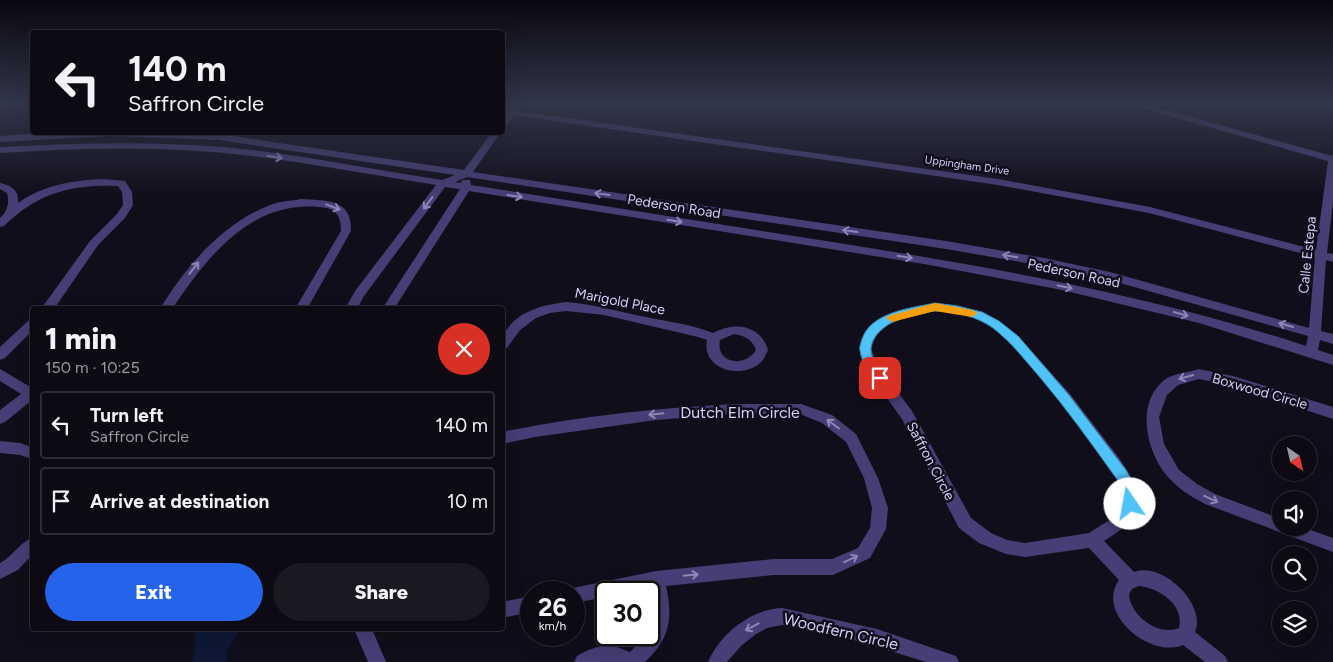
<!DOCTYPE html>
<meta charset="utf-8">
<style>
:root{--surface:#0d0a14;--page:#1b1822;--text:#f1f3f6;--muted:#9a9aa0;--line:#2d2b34;--accent:#2563eb}
body{margin:0;font-family:Figtree,sans-serif;background:var(--page);color:var(--text);height:100vh;display:flex;flex-direction:column;font-size:19px;white-space:nowrap}
*{box-sizing:border-box;margin:0}
p{font-size:16px;color:var(--muted)}
.icon{flex:none;width:28px;height:28px;fill:none;stroke:currentColor;stroke-width:2;stroke-linecap:round;stroke-linejoin:round}
.map{position:relative;flex:1;overflow:hidden}
.panel{position:absolute;left:30px;top:306px;width:475px;height:325px;display:flex;flex-direction:column;background:var(--surface);border-radius:5px;box-shadow:0 5px 20px #0002,0 0 0 1px var(--line)}
.panel>*{flex:none}
.banner{position:absolute;left:30px;top:30px;width:475px;height:105px;border-radius:5px;box-shadow:0 5px 20px #0002,0 0 0 1px var(--line);background:#0d0a14;color:var(--text);overflow:hidden}
.needle{width:32px;rotate:146deg}
.controls{position:absolute;left:1272px;top:436px;display:grid;gap:10px}
.controls a{display:grid;place-items:center;width:45px;height:45px;border-radius:50%;background:var(--surface);box-shadow:0 5px 20px #0002,0 0 0 1px var(--line);font-size:25px}
.speed{position:absolute;left:520px;top:581px;display:flex;gap:10px;font-size:25px;font-weight:700;text-align:center}
.speed>*{display:grid;place-content:center;width:65px;height:65px;border-radius:50%;background:var(--surface);box-shadow:0 5px 20px #0002,0 0 0 1px var(--line);line-height:1}
.speed small{font-size:12px;font-weight:400}
.speed .limit{border:2px solid #111;border-radius:8px;background:#fff;color:#111}
.pin{position:absolute;display:grid;place-items:center;width:42px;height:42px;color:#fff;margin:-21px;border-radius:10px;box-shadow:0 2px 8px #0006}
.me{position:absolute;width:55px;margin:-28px;rotate:348deg;stroke-linejoin:round;filter:drop-shadow(0 0 4px #0008)}
.turn{display:flex;align-items:center;gap:18px;height:105px;padding:0 15px;font-size:22px}
.turn .icon{width:65px;height:65px;stroke-width:2.5}
.turn b{display:block;font-size:35px;line-height:42px}
.round{display:grid;place-items:center;flex:none;width:52px;height:52px;border-radius:26px;background:var(--page)}
.overview{display:flex;align-items:center;justify-content:space-between;height:85px;padding:0 15px}
h1{font-size:30px;font-weight:800;line-height:38px}
.cta{display:flex;gap:10px;margin-top:auto;padding:10px 15px}
.cta a{flex:1;height:58px;border-radius:30px;background:var(--accent);color:#fff;font-size:20px;font-weight:800;line-height:58px;text-align:center}
.cta a+a{background:var(--page);color:var(--text)}
ul{padding:0;list-style:none}
li{display:flex;align-items:center;gap:15px;height:68px;margin:0 10px 8px;padding:0 5px;border:2px solid var(--line);border-radius:5px}
li div{flex:1}
li b{display:block;font-size:19px}
li em{font-style:normal}
.map>svg:first-child{display:block}
</style>
<div class="map">
<svg width="1333" height="662" viewBox="0 0 1333 662">
<rect width="100%" height="100%" fill="#110e1b"/>
<path fill="#0e1834" d="M197,629H239L227,652V662H192C196,651 192,640 197,629Z"/>
<g fill="none" stroke-linecap="round" stroke-linejoin="round">
<g fill="#463e74" fill-rule="evenodd">
<path d="M514,103H523L518,111L998,179L1150,207L1316,250L1328,161L1125,103H1140L1333,156V202L1327,253L1333,254V262L1326,260L1321,331L1333,334V344L1320,340L1318,350L1333,355V365L1199,323L1062,290L924,264L469,191L394,309H382L460,189L445,187L364,296L357,309H345L355,291L436,185C366,174 295,160 225,153C150,146 75,148 0,153V147C75,143 149,141 224,147C297,154 370,169 442,180L455,175L219,140L110,136L0,142V136L51,132L219,134L464,170L492,132H501L473,172L946,241L1044,258L1110,272L1309,328L1315,257L1149,213L998,185L514,115L505,127L502,128V118L506,114H502V108L509,109ZM467,177L946,249L1044,266L1109,280L1308,336L1306,346C1154,296 996,268 839,243C716,224 594,204 471,185L470,180H462L461,183L455,182Z"/>
<path d="M104,179L125,181L132,192L133,205L125,218L98,245L54,309H41L90,241L117,214L123,205L122,192L118,186C71,184 38,193 4,226L0,227V218C7,212 10,203 7,193L0,189V183C12,186 19,190 18,203C43,185 74,180 104,179Z"/>
<path d="M301,199C326,201 352,198 351,231L307,309H295L341,231C341,215 336,208 319,207C250,201 208,256 172,309H160C186,266 222,224 270,205C280,201 291,201 301,199Z"/>
<path d="M566,302C594,304 619,312 646,317C669,322 691,324 713,333C734,321 761,325 768,350C766,354 764,360 760,363C741,380 701,369 707,340L698,337L604,315L566,311L550,313L536,318L520,330L507,348L502,350C502,345 501,338 504,334C516,311 543,305 566,302ZM734,334C745,336 752,339 756,350C745,368 715,364 720,340Z"/>
<path d="M935,303L957,305L983,312L999,321L1018,336L1070,394L1119,458L1137,486L1138,504L1131,523L1104,541L1134,572C1162,561 1207,604 1195,632L1225,656L1228,662H1205L1183,645C1150,659 1095,613 1119,580L1089,548L1025,557L1006,554L979,543L959,528L902,419L866,369L859,349L865,332L877,320L895,312ZM935,311L957,313L975,318L991,327L1010,342L1060,402L1109,466L1122,487V504L1119,514L1089,533L1025,543L1007,540L991,533L971,518L912,411L877,364L871,349L875,337L885,326L902,319ZM1139,586C1159,588 1185,605 1179,628C1158,637 1130,615 1129,594L1132,589Z"/>
<path d="M32,320V331L5,358L0,360V347L28,321Z"/>
<path d="M0,369L32,388V400L5,422L0,424V410L21,394L0,381Z"/>
<path d="M1199,369L1233,376L1333,407V419L1233,386L1199,379L1178,385L1167,395L1159,417L1164,444L1179,470L1197,484L1215,494L1281,519V528H1305L1333,538V552L1205,504C1192,497 1180,490 1170,479C1146,455 1133,398 1169,377C1178,373 1190,372 1199,369Z"/>
<path d="M734,404H801L832,415L856,434L878,478L888,508L886,529L870,558L833,575H773L666,586C673,618 670,639 645,662H574L577,656C595,645 610,642 630,652L646,635H649L653,616L650,588L628,592H606V597L574,603V592H567L568,589L656,571L773,559H832L858,548L870,528L872,508L864,478L846,442L822,423L800,414H734L656,420L535,437L502,444V432C579,416 656,408 734,404Z"/>
<path d="M0,441L20,443L32,447V459L20,455L0,453Z"/>
<path d="M32,538V555L18,570L0,579V563C12,557 19,543 32,538Z"/>
<path d="M531,596V612L502,618V602Z"/>
<path d="M782,608L877,629L956,656L959,662H926L858,641L782,625L767,628L756,634L741,646L727,662H708C720,634 751,609 782,608Z"/>
<path d="M354,629H372L386,662H368Z"/>
</g>
</g>
<defs><path id="oneway-shaft" d="M-6 0H5M1.5-3L5.5 0L1.5 3" fill="none" stroke-width="1.6" stroke-linecap="round" stroke-linejoin="round" transform="scale(1.25)"/></defs>
<g stroke="#8e86b6">
<use href="#oneway-shaft" transform="translate(275 157) rotate(9)"/>
<use href="#oneway-shaft" transform="translate(602 194) rotate(-172)"/>
<use href="#oneway-shaft" transform="translate(515 196) rotate(9)"/>
<use href="#oneway-shaft" transform="translate(428 203) rotate(127)"/>
<use href="#oneway-shaft" transform="translate(333 207) rotate(21)"/>
<use href="#oneway-shaft" transform="translate(675 221) rotate(9)"/>
<use href="#oneway-shaft" transform="translate(850 231) rotate(-172)"/>
<use href="#oneway-shaft" transform="translate(1010 256) rotate(-170)"/>
<use href="#oneway-shaft" transform="translate(905 257) rotate(9)"/>
<use href="#oneway-shaft" transform="translate(194 268) rotate(-52)"/>
<use href="#oneway-shaft" transform="translate(1065 287) rotate(12)"/>
<use href="#oneway-shaft" transform="translate(1181 314) rotate(15)"/>
<use href="#oneway-shaft" transform="translate(1286 325) rotate(-164)"/>
<use href="#oneway-shaft" transform="translate(1186 377) rotate(165)"/>
<use href="#oneway-shaft" transform="translate(656 414) rotate(174)"/>
<use href="#oneway-shaft" transform="translate(833 424) rotate(-143)"/>
<use href="#oneway-shaft" transform="translate(1211 499) rotate(25)"/>
<use href="#oneway-shaft" transform="translate(851 559) rotate(-25)"/>
<use href="#oneway-shaft" transform="translate(691 575) rotate(-6)"/>
<use href="#oneway-shaft" transform="translate(752 627) rotate(152)"/>
</g>
<linearGradient id="sky" x2="0" y2="1"><stop stop-color="#09080f"/><stop offset="0.53" stop-color="#32364a"/><stop offset="1" stop-color="#32364a" stop-opacity="0"/></linearGradient>
<rect width="1333" height="196" fill="url(#sky)"/>
<path fill="#4fc3f7" stroke="#337fa1" d="M935,303L957,306L982,312L999,321L1018,336L1069,395L1126,470L1135,486L1137,504L1135,508L1130,510L1125,508L1122,487L1116,478C1091,443 1066,408 1038,375C1024,359 1011,342 993,328C978,317 955,311 936,311C915,311 874,323 871,348C870,359 881,369 886,378L884,381H876C869,372 861,362 860,350C859,347 861,343 862,339C871,312 911,308 935,303Z"/>
<path fill="#f59e0b" d="M935,303L972,310L978,313L972,317L935,311L892,322L886,318L888,316Z"/>
<g text-anchor="middle" stroke-width="5" stroke-linejoin="round" paint-order="stroke">
<g font-size="11" fill="#d7cef9" stroke="#110e1b">
<text transform="translate(967 165) rotate(8)" y="4">Uppingham Drive</text>
</g>
<g font-size="14" fill="#d7cef9" stroke="#110e1b">
<text transform="translate(674 206) rotate(9)" y="5">Pederson Road</text>
<text transform="translate(1307 255) rotate(-84)" y="5">Calle Estepa</text>
<text transform="translate(1074 273) rotate(12)" y="5">Pederson Road</text>
<text transform="translate(620 301) rotate(11)" y="5">Marigold Place</text>
<text transform="translate(1260 391) rotate(16)" y="5">Boxwood Circle</text>
<text transform="translate(931 461) rotate(62)" y="5">Saffron Circle</text>
</g>
<g font-size="16" fill="#d7cef9" stroke="#110e1b">
<text x="740" y="418">Dutch Elm Circle</text>
<text transform="translate(841 631) rotate(13)" y="6">Woodfern Circle</text>
</g>
</g>
</svg>
<div class="controls">
<a><svg class="needle" viewBox="-14 -14 28 28"><path d="M0-13l5 13h-10z" fill="#e53935"/><path d="M0 13l5-13h-10z" fill="#9a9aa0"/></svg></a>
<a><svg class="icon" aria-label="sound" viewBox="0 0 24 24"><path d="M4 9h4l5-4v14l-5-4H4zM17 9q2 3 0 6"/></svg></a>
<a><svg class="icon" aria-label="search" viewBox="0 0 24 24"><circle cx="10" cy="10" r="6"/><path d="M15 15l6 6"/></svg></a>
<a><svg class="icon" aria-label="layers" viewBox="0 0 24 24"><path d="M12 4l9 5-9 5-9-5zM3 14l9 5 9-5"/></svg></a>
</div>
<div class="speed"><div>26<small>km/h</small></div><div class="limit">30</div></div>
<div class="pin" style="left:880px;top:378px;background:#d93025"><svg class="icon" aria-label="arrive" viewBox="0 0 24 24"><path d="M6 21V4h12l-3 4 3 4H6"/></svg></div>
<svg class="me" style="left:1130px;top:504px" viewBox="-20 -20 40 40"><circle r="19" fill="#fff"/><path d="M0-13L10 11 0 6-10 11z" fill="#4fc3f7"/></svg>
<div class="banner">
<div class="turn"><svg class="icon" aria-label="left" viewBox="0 0 24 24"><path d="M17 20v-9H6M10 6l-5 5 5 5"/></svg><div><b>140 m</b>Saffron Circle</div></div>
</div>
<section class="panel">
<div class="overview"><div><h1>1 min</h1><p>150 m · 10:25</p></div><a class="round" style="background:#d93025;color:#fff"><svg class="icon" aria-label="close" viewBox="0 0 24 24"><path d="M6 6l12 12M18 6L6 18"/></svg></a></div>
<ul>
<li><svg class="icon" aria-label="left" viewBox="0 0 24 24"><path d="M17 20v-9H6M10 6l-5 5 5 5"/></svg><div><b>Turn left</b><p>Saffron Circle</p></div><em>140 m</em></li>
<li><svg class="icon" aria-label="arrive" viewBox="0 0 24 24"><path d="M6 21V4h12l-3 4 3 4H6"/></svg><div><b>Arrive at destination</b></div><em>10 m</em></li>
</ul>
<div class="cta"><a>Exit</a><a>Share</a></div>
</section>
</div>
